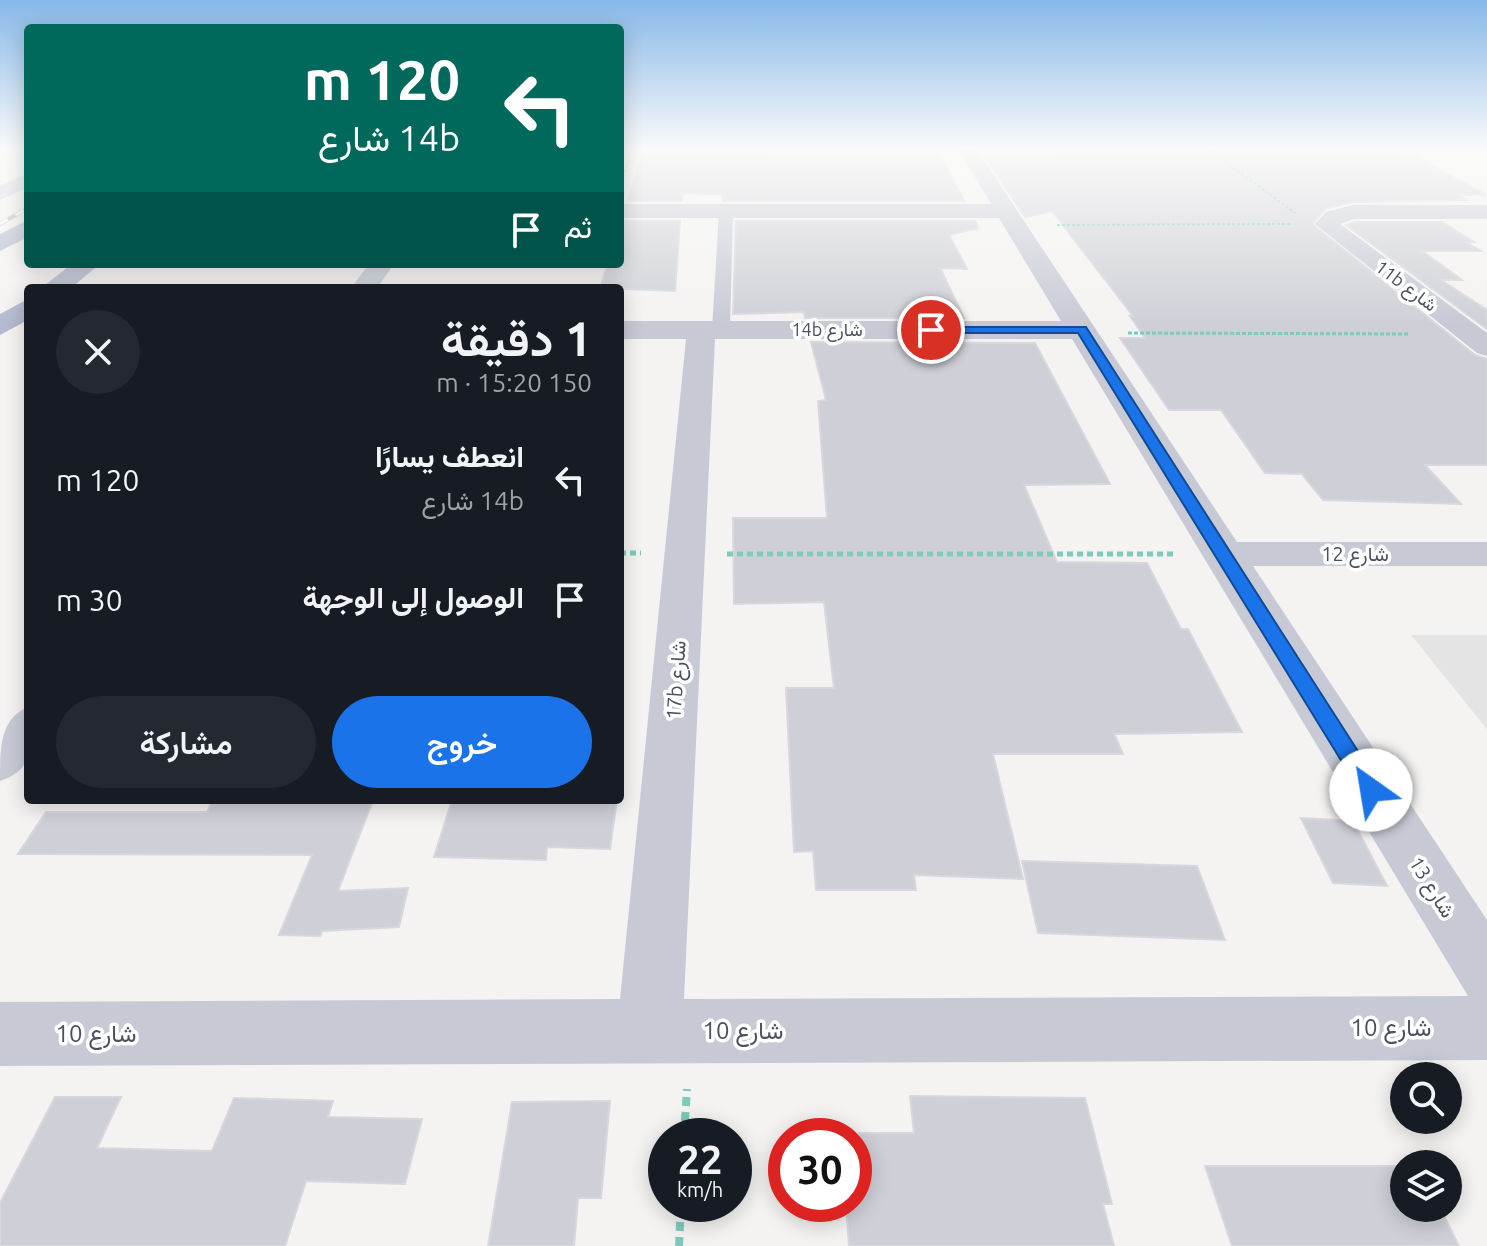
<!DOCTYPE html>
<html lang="ar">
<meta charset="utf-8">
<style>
:root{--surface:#171b24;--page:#242831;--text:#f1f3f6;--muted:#9ea1a6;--accent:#1a73e8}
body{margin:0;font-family:Ubuntu,Vazirmatn,sans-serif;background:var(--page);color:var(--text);direction:rtl;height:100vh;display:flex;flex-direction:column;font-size:30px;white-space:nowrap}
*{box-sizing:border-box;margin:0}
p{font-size:26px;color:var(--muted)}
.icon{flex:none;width:44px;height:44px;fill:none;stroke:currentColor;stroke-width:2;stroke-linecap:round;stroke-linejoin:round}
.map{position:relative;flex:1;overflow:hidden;direction:ltr}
.panel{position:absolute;left:24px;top:284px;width:600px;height:520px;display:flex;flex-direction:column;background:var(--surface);border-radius:8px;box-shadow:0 4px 20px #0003;direction:rtl}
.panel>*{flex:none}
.hud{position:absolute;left:24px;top:24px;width:600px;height:244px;border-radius:8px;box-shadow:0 4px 20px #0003;direction:rtl;background:#00695c;color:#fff;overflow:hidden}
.fabs{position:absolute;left:1390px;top:1062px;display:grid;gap:16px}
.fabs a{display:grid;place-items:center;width:72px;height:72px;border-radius:50%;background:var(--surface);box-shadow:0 4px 20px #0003;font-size:40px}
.speed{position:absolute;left:648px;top:1118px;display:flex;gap:16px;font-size:40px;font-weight:700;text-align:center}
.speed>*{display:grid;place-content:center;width:104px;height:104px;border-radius:50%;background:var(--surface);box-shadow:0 4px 20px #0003;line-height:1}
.speed small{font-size:20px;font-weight:400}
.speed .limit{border:12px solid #d22;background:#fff;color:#111}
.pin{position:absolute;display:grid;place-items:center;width:68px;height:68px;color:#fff;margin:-34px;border:4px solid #fff;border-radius:50%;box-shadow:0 2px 8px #0007}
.me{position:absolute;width:88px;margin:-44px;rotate:328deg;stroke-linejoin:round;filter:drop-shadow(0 0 6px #0008)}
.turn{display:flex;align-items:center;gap:28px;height:168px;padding:0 32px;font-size:36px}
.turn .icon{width:104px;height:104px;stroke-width:2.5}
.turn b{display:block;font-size:56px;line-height:68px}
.then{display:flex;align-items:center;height:76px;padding:0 32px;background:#0003;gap:16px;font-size:30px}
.round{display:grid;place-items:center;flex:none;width:84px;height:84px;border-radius:42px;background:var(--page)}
.head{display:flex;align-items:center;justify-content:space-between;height:136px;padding:0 32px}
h1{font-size:48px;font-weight:600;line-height:60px}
.button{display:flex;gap:16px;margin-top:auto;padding:16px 32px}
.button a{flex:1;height:92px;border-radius:48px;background:var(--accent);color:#fff;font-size:32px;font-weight:600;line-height:92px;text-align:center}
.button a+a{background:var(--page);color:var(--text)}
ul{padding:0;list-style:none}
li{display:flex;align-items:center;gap:24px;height:120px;padding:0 32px}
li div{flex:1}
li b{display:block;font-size:30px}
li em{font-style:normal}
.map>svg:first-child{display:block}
</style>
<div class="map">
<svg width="1487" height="1246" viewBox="0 0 1487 1246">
<rect width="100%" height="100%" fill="#f4f3f2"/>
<path fill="#e5e4e4" d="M1411,635H1487V729Z"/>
<g fill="#cfd0d7" stroke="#d7d7dd" stroke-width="2">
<path d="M644,150L939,153L964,201H723L722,194L682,193V201H628Z"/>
<path d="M1047,150H1404L1486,195H1459L1468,200L1352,202L1325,209L1312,224L1475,355L1487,359V465H1425L1461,504L1323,500L1302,474L1265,473L1221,410H1169L1120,338H1145L1130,316H1133L1052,211L1025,217L982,152H1049Z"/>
<path d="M621,221H680L675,291L600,288L608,264H620Z"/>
<path d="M736,221H975L978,228L949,235L967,269L940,268L964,318H805L804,312L733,314Z"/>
<path d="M1355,222H1442L1474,242H1466L1481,251H1422L1462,280H1441L1487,310V329L1346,225Z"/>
<path d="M811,342L1035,343L1110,484L1024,485L1057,562L1147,563L1181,629H1188L1242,732L1114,734L1123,754H993L1023,879L914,875L916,890H816L813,851L794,852L786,688H834L824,602L734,604L733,518H827L818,401L826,400Z"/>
<path d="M213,800H373L338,891L408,888L399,927L322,931L320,936L279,935L312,855L18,854L46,812H207Z"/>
<path d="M452,800H617L610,849L547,847L546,860L434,857Z"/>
<path d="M1301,818L1353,821L1387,886L1333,883Z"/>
<path d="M1022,861L1197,866L1225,940L1038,933Z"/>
<path d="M910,1096L1085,1098L1112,1204H1103L1114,1246H849L846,1204H854V1182L863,1183L859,1133H914Z"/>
<path d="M55,1097H121L97,1148L212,1151L234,1098L333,1101L328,1117L422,1119L405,1184L306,1181L285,1246H0V1203Z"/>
<path d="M610,1101L601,1198H578L574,1246H488L512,1102Z"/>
<path d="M1205,1166H1404V1208H1440L1459,1246H1232Z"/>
</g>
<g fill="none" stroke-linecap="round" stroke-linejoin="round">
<g stroke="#7ecabb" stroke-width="2" stroke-dasharray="3 2" stroke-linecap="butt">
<path d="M1209,150L1295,213"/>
<path d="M623,177L632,150"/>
<path d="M1057,225L1291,224"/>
</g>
<path stroke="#7ecabb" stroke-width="3" stroke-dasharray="4 2" stroke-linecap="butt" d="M1128,333L1410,334"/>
<g stroke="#7ecabb" stroke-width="5" stroke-dasharray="6 4" stroke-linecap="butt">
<path d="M620,553H641"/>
<path d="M727,554H1173"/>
</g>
<g stroke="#7ecabb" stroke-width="8" stroke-dasharray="9 6" stroke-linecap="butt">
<path d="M684,1136L687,1089"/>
<path d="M679,1246L681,1204"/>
</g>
<path fill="#c7cad5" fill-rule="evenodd" d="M726,207L733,211L730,330L721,335L712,330L719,211Z"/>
<g fill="#c7cad5" fill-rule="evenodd">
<path d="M959,150H977L1237,542H1487V566H1253L1487,920V1060L0,1066V1002L620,999L686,339H620V321H1061L999,218H620V204H991ZM715,339H1072L1468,996L684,999Z"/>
<path d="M28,173V187L0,200V186Z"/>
<path d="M1353,205H1487V219H1354L1340,224L1487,333V356L1477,353L1315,224L1326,212Z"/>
<path d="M369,264H394L377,288H351Z"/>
<path d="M28,707C28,742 39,768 0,781C0,747 0,719 28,707Z"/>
</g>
<g fill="#b4bacf" fill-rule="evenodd">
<path d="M28,220V237L0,251V234Z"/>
<path d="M72,264H100L71,288H41Z"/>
<path d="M28,299V320L0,335V314Z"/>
</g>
<g stroke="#b5b5bc" stroke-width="4">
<path id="rail" d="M0,224L28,208"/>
</g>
<use href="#rail" stroke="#fff" stroke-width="3" stroke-dasharray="9" stroke-linecap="butt"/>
</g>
<linearGradient id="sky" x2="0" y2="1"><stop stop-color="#86b8e8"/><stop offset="0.46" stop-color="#fafaf9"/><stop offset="1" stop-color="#fafaf9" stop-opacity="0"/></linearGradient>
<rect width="1487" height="324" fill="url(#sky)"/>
<path fill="#1a73e8" stroke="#114b97" stroke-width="2" d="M927,327H1086L1379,784L1382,790L1379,796H1363L1078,333H931L925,330Z"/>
<g text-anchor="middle" stroke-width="7" stroke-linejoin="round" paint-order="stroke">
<g font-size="18" fill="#4b4f5f" stroke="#fff">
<text transform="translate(1406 286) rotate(37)" y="6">11b شارع</text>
<text x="827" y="336">14b شارع</text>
</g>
<g font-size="20" fill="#4b4f5f" stroke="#fff">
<text x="1355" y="561">شارع 12</text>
<text transform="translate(676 680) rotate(-86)" y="7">17b شارع</text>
<text transform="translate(1432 887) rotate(58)" y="7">شارع 13</text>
</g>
<g font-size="24" fill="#4b4f5f" stroke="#fff">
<text x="1391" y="1036">شارع 10</text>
<text x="743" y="1039">شارع 10</text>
<text x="96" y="1042">شارع 10</text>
</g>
</g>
</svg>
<div class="fabs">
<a><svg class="icon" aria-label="search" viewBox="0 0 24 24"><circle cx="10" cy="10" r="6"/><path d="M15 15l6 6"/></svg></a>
<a><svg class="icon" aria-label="layers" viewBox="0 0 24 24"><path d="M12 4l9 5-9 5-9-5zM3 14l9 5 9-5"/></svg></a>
</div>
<div class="speed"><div>22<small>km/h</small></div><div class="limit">30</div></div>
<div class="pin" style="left:931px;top:330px;background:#d93025"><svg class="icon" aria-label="arrive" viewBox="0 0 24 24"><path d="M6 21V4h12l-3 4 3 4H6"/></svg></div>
<svg class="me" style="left:1371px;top:790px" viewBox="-20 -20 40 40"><circle r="19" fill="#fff"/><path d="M0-13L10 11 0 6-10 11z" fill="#1a73e8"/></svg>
<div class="hud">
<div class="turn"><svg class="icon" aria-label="left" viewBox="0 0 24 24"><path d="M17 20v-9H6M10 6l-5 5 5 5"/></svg><div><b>120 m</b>14b شارع</div></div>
<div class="then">ثم<svg class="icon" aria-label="arrive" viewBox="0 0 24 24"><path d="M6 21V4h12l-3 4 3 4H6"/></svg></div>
</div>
<section class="panel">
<div class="head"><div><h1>1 دقيقة</h1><p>150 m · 15:20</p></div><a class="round"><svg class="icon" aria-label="close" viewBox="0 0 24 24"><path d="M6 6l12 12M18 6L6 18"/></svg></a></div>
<ul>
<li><svg class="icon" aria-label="left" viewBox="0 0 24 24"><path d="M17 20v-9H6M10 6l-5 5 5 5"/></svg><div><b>انعطف يسارًا</b><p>14b شارع</p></div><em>120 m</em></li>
<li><svg class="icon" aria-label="arrive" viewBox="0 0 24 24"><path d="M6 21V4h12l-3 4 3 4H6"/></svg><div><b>الوصول إلى الوجهة</b></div><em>30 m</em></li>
</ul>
<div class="button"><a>خروج</a><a>مشاركة</a></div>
</section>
</div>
